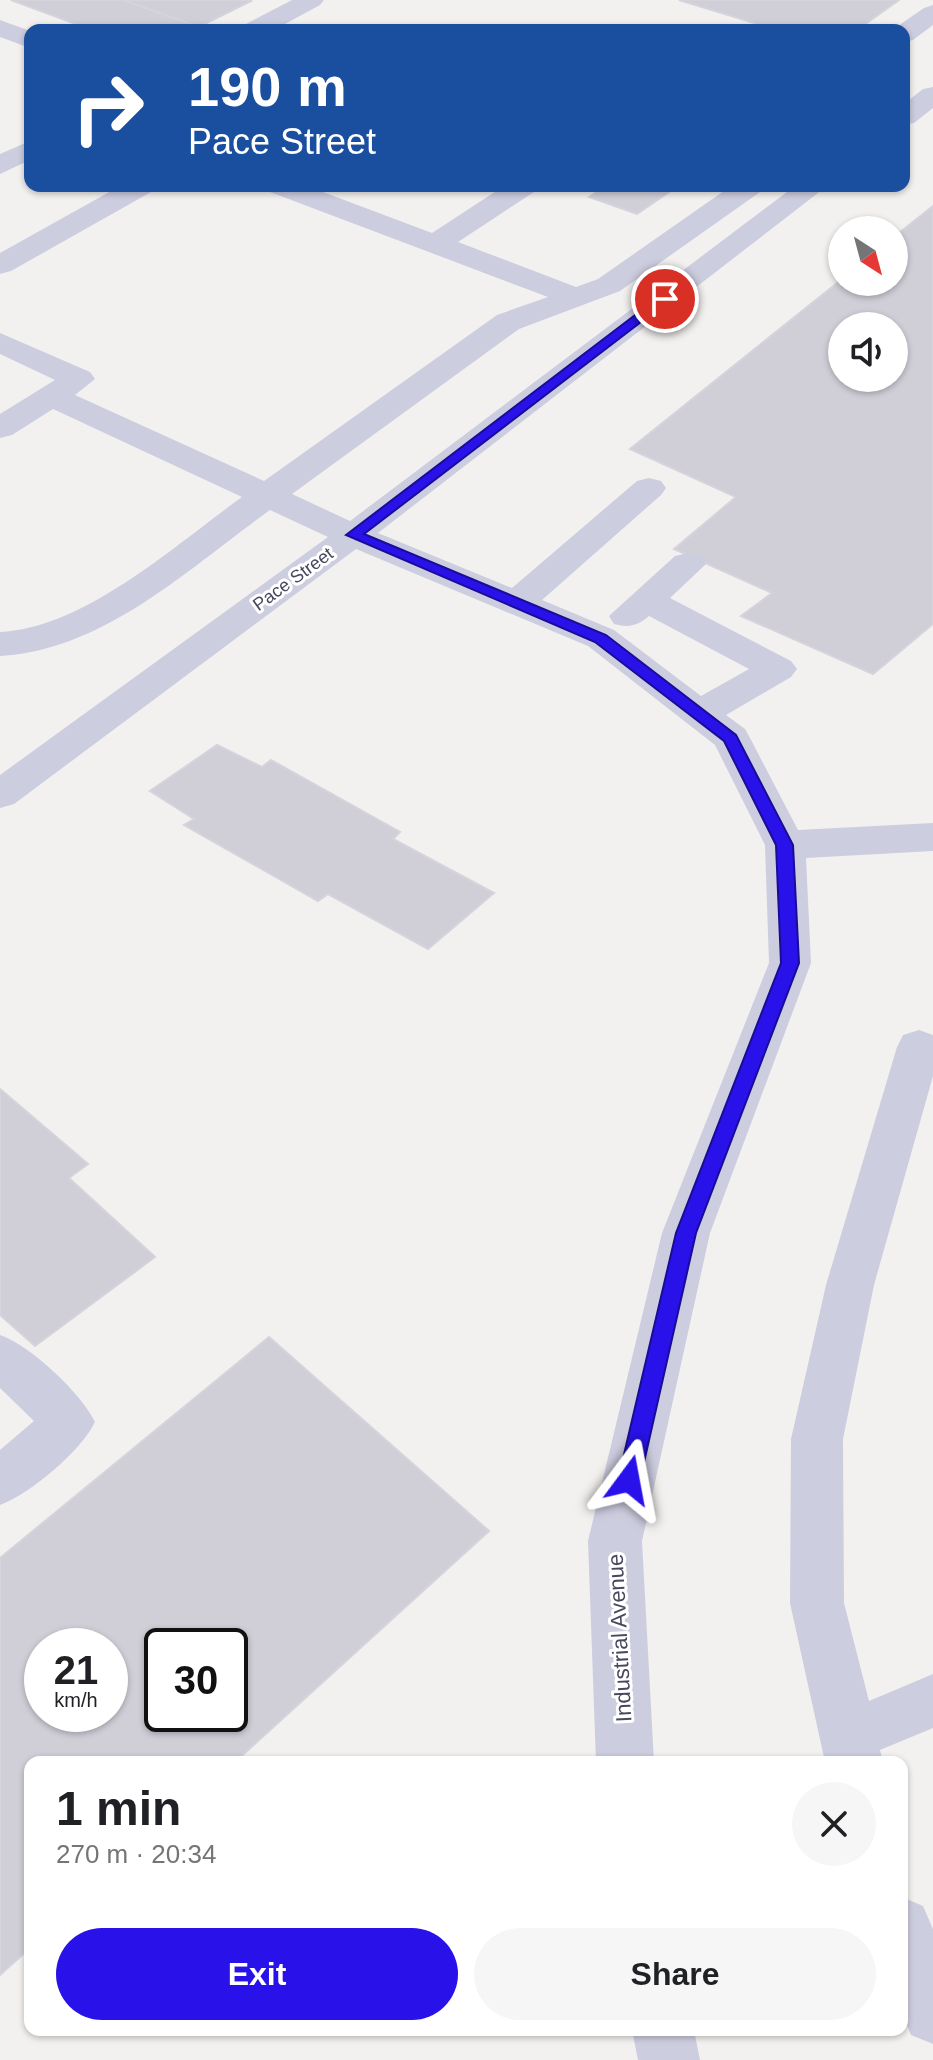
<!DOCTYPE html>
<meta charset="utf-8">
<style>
:root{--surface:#fff;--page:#f6f6f6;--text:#202124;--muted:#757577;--accent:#2812e9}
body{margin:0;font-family:Arial,sans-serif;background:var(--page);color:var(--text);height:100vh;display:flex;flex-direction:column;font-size:30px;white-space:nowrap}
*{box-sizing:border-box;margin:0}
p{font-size:26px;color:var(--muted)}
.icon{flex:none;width:44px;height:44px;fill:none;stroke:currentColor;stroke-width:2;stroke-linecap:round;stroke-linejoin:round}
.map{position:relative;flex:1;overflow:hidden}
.side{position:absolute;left:24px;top:1756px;width:884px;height:280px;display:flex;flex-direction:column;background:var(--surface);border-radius:16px;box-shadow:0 2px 6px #0004}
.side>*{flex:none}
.banner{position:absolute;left:24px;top:24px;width:886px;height:168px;border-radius:16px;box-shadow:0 2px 6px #0004;background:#1a4fa0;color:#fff;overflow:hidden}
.needle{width:52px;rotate:144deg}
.fabs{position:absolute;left:828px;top:216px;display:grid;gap:16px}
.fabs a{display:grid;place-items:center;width:80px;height:80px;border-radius:50%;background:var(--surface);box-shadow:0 2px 6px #0004;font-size:40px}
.speed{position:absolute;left:24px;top:1628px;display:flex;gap:16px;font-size:40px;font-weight:700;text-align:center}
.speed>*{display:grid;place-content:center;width:104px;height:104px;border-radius:50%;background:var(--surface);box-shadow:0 2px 6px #0004;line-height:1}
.speed small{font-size:20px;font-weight:400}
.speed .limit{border:4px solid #111;border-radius:12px;background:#fff;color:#111}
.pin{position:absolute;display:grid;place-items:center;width:68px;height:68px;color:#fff;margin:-34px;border:4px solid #fff;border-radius:50%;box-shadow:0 2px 8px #0007}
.me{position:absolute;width:88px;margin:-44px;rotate:13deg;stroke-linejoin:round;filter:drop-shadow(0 0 6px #0008)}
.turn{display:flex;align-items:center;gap:28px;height:168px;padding:0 32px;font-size:36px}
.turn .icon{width:104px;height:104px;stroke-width:2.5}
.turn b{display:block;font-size:56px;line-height:68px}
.round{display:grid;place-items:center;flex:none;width:84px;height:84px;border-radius:42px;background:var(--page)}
.summary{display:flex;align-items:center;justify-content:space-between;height:136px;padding:0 32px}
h1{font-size:48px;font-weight:700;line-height:60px}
.button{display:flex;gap:16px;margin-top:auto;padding:16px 32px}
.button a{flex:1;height:92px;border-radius:48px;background:var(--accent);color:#fff;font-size:32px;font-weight:700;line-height:92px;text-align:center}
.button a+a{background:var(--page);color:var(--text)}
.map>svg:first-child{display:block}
</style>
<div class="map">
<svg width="933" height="2060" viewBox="0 0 933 2060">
<rect width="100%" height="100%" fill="#f2f1ef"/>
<g fill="#d0ced7" stroke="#d5d3db" stroke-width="2" fill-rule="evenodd">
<path d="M11,0H124L204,29L92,30Z"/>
<path d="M124,0H249L251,1L199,27Z"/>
<path d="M679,0H899L857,30H777Z"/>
<path d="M606,186H678L637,214L589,197Z"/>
<path d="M933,206V624L873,674L741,616L772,593L674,549L736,497L630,449L842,279V282H894V237ZM842,326H894V378H842Z"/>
<path d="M217,745L262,767L271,760L400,832L393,839L494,893L428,949L328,894L318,901L184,825L194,819L150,791Z"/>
<path d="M0,1089L88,1164L69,1178L155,1257L35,1346L0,1315Z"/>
<path d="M269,1337L489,1531L235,1762H30V1948L0,1975V1558ZM42,1646H110V1714H42ZM162,1646H230V1714H162Z"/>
</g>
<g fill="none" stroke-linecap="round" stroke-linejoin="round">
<g fill="#cdcde0" fill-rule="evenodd">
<path d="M292,0H324L320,5L274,30H242L246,24Z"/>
<path d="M933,5V25L913,40L904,42V30L895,28L924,8Z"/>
<path d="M0,20L30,31V48L0,37Z"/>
<path d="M933,87V108L914,123L904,125V104L923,89Z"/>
<path d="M30,141V160L0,174V154Z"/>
<path d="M120,186H155L151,192L11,271L0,274V253Z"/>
<path d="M266,186H307L432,233L504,186H538L534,192L458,242L576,287L598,279L731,186H764L760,192L620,291L519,329L292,494L350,521L795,186H827L378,533L512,588L637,481L649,478L661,481L666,488L661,495L542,600L614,630L701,696L749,669L649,616C637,626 629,628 614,624L609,616L675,556L688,553L701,556L706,564L670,598L791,661L797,669L791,677L726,715L745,729L750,738L798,830L933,823V851L806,858L811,963L710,1233L642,1541L654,1762H596L588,1541L662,1233L769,963L765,845L715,745L588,646L356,549L14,804L0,808V775L328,537L270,510C189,568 105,650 0,656V632C85,628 175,545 242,497L53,409L12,435L0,438V414L55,380L0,354V333L90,372L95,379L75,395L264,481L497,315L548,297L270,192Z"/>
<path d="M919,1030L933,1035V1076L874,1285L843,1439L844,1603L869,1701L933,1674V1728L880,1750L883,1762H825L790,1603L791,1439L826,1285L897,1047L903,1035Z"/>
<path d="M0,1335C30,1345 81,1393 95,1422C81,1451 30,1494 0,1505V1450L34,1421L0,1388Z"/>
<path d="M902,1897L923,1906L933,1929V2044L911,2035L902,2013Z"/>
<path d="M632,2030H694L700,2060H638Z"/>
</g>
</g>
<path fill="#2812e9" stroke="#1a0c97" stroke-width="2" d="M660,296L671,299L364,534L606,635L736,735L793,845L799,963L696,1233L640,1480L637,1487L629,1489L621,1487L618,1480L676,1233L781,963L776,845L724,741L595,642L346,535Z"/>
<g text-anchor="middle" stroke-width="6" stroke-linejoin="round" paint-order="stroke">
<g font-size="18" fill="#47475e" stroke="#fff">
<text transform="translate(293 579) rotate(-36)" y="6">Pace Street</text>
</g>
<g font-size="22" fill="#47475e" stroke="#fff">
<text transform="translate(619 1638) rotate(-93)" y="8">Industrial Avenue</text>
</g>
</g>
</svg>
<div class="fabs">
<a><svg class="needle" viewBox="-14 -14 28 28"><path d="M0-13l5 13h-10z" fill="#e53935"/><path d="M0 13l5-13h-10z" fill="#757577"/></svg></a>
<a><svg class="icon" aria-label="sound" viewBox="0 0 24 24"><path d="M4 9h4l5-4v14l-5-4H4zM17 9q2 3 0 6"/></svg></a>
</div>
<div class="speed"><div>21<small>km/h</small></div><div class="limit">30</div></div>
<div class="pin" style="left:665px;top:299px;background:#d93025"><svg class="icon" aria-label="arrive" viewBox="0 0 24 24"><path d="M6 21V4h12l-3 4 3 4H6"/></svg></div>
<svg class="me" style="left:629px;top:1480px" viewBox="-20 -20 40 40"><path d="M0-17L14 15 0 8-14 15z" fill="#2812e9" stroke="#fff" stroke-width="4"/></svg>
<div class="banner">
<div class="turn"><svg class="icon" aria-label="right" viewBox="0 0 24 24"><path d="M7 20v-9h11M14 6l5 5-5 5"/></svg><div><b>190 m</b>Pace Street</div></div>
</div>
<section class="side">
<div class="summary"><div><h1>1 min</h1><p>270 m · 20:34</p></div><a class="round"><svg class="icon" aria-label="close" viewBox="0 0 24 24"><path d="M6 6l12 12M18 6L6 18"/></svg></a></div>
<div class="button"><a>Exit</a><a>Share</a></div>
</section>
</div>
